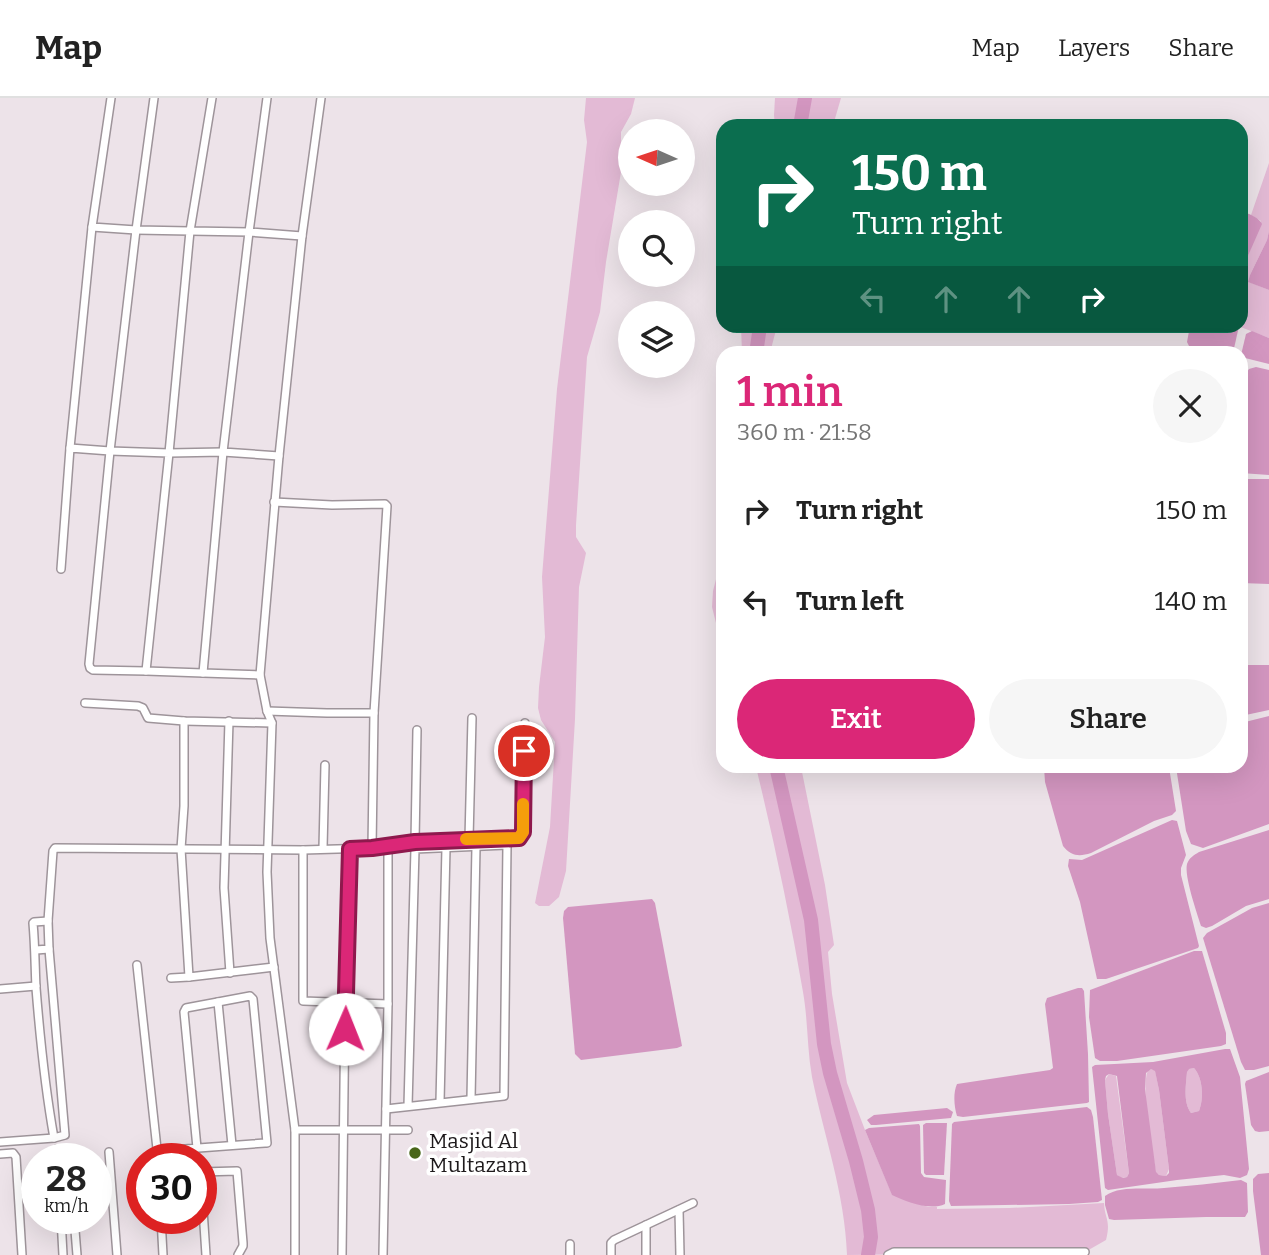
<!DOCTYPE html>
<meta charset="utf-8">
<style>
:root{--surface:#fff;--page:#f6f6f6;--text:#222;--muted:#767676;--line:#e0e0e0;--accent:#db2777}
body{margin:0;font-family:Bitter,serif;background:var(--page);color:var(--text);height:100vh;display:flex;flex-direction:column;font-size:26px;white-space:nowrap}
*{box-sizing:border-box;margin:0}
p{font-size:23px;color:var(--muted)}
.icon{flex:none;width:38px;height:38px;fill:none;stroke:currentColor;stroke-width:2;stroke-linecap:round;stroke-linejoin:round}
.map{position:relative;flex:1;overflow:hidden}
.drawer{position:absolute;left:716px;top:248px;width:532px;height:427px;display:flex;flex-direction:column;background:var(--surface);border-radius:21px;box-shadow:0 7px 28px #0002}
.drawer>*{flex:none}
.guide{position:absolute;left:716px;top:21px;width:532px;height:214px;border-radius:21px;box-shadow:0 7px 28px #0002;background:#0b6e4f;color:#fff;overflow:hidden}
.needle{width:46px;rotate:273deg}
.controls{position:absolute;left:618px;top:21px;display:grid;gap:14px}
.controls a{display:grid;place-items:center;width:77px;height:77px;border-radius:50%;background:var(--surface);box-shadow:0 7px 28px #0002;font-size:35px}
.speed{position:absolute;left:21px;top:1045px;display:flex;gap:14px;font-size:35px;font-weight:700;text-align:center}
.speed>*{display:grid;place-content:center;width:91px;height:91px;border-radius:50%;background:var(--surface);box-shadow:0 7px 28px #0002;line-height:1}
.speed small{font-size:18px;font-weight:400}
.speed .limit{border:10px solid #d22;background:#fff;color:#111}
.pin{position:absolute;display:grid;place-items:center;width:60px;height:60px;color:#fff;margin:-30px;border:4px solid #fff;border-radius:50%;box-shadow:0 2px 7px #0007}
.me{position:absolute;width:77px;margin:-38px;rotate:1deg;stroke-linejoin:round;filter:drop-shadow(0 0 5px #0008)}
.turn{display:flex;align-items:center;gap:24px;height:147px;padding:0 21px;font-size:32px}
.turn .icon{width:91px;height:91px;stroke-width:2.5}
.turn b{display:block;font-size:49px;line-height:60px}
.lanes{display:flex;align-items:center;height:66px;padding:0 21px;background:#0003;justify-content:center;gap:35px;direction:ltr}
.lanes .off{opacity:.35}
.round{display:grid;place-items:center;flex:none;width:74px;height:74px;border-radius:37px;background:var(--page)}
.summary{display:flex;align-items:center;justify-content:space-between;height:119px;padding:0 21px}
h1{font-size:42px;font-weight:600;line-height:52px;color:var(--accent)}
.button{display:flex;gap:14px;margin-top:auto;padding:14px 21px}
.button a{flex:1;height:80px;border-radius:42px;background:var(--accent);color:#fff;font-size:28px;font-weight:600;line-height:80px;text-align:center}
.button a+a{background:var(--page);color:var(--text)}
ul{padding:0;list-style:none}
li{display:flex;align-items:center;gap:21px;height:91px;padding:0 21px}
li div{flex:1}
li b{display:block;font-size:26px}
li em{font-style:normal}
header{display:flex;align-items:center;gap:42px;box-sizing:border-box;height:98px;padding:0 35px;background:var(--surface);border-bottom:2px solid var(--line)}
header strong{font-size:33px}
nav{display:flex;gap:38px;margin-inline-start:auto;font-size:24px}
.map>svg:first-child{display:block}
</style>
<header>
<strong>Map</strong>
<nav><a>Map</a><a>Layers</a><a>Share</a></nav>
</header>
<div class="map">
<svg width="1269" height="1157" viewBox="0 0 1269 1157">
<rect width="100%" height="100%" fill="#ede3e9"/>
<g fill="#e3bad5">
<path d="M586,0H635L631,16L621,34V74L606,164L600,214L587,259L576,427V439L586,455L579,489L575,621L566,773L559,799L549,808H539L535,805L550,729L555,644L541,622L538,610L539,589L545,539L542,479L557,291L587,44L584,22Z"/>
<path d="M775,0H841L834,24L831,28H775L774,17Z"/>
<path d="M1269,65V133L1267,142L1250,177L1249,184L1269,192V240L1238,228H1241V190L1247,160L1261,123L1251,117Z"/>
<path d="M741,228H777L770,255H742Z"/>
<path d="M723,454V553L712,509L713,493Z"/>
<path d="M756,669H801L825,787L834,847L828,854L832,896L847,985L865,1032L892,1096L928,1109H937V1111L1009,1110L1104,1105C1105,1122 1111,1122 1106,1142L1085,1154L847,1157C845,1096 824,1038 812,979C807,951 808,922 803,894C790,818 774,743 756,669Z"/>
<path d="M1194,970C1203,980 1204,1001 1199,1013L1191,1015C1183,1004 1186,987 1187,974L1188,971Z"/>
<path d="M1151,971L1155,972L1159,992L1169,1071L1166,1078L1159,1077L1156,1075C1153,1052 1140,991 1148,972Z"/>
<path d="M1109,976L1116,978L1129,1075L1127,1079L1122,1080L1117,1077L1108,1016L1105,982Z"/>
</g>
<g fill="#d396c0" fill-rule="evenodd">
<path d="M1244,115C1250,115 1260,121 1262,126L1247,160L1241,190V116Z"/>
<path d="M1269,133V192L1248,184L1250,177L1267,142Z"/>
<path d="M1190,228H1239L1233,255H1217L1189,248L1187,244Z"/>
<path d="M1252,233L1269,240V266L1245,260L1241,257L1246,236Z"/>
<path d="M1256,269L1269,272V377L1241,375V346L1247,274L1249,271Z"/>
<path d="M1241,381H1269V486L1241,485Z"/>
<path d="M1241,567H1269V612L1241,618Z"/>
<path d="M1269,618V726L1203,750L1191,746L1186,733L1176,669L1241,668V625Z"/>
<path d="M1044,669H1169L1176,713L1172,717L1154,723L1091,755C1079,759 1071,758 1063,748L1045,684Z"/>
<path d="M1172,722L1177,723L1186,757L1181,770V777L1199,848L1198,850L1106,881H1097L1080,804L1068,768L1069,761L1082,762Z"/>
<path d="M1269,732V801L1246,808L1212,828L1206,830L1201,828C1197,815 1184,778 1187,766C1189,760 1194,757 1199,754Z"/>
<path d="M652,801L655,805L682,948L677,950L581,962L575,956L563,820L564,813L568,809Z"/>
<path d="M1269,805V968L1254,972H1245L1241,964L1203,840L1207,835L1252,810Z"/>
<path d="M1194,853H1202L1226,935V946L1221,948L1117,963H1100L1095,960L1089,919L1090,892Z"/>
<path d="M1078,890H1082L1084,893L1088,956L1089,1004L1087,1005L963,1019L957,1018C954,1008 953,995 957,986L1050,972L1053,970L1045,906L1047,900Z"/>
<path d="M1225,951H1230L1240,979L1249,1071L1247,1077L1240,1080L1224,1077L1177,1082L1108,1092L1105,1090L1092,969L1095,967L1153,964ZM1194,970C1203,980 1204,1001 1199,1013L1191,1015C1183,1004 1186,987 1187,974L1189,971ZM1151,971L1155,973L1159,992L1169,1071V1075L1166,1078L1159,1077L1156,1074L1145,991L1146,975ZM1109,976L1117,978L1129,1075L1127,1079L1123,1080L1117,1077L1108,1016L1105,982L1106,978Z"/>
<path d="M1269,974V1033L1259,1034L1255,1033L1251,1027L1245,986L1246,983Z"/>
<path d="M1087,1009L1091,1012L1093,1019L1102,1102L1098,1104L1069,1106L951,1108L949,1103L952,1026L954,1024Z"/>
<path d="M947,1010L953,1014L951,1020L876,1027H871L867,1022L874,1017Z"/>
<path d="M926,1025H947L944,1077H926L924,1075L923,1027Z"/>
<path d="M919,1026L920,1028L921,1075L924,1079L946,1082L945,1106C930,1113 907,1104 892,1097L865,1032L869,1030Z"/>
<path d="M1269,1075V1157H1261L1253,1093V1081L1258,1076Z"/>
<path d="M1241,1082L1247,1085L1248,1114L1245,1119H1206L1114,1122L1109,1121L1105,1107V1098C1120,1087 1146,1092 1164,1090C1190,1088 1215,1085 1241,1082Z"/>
</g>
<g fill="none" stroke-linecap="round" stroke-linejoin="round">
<g stroke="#d396c0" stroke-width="14">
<path d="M800,28L805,0"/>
<path d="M756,256L760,228"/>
<path d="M776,668L811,822L824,946L830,975L856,1063L868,1112L871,1139L868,1157"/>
</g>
<g stroke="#9e949a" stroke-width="10">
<g id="minor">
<path d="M111,0L92,129L136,132L110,353L169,355L146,573L203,575"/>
<path d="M154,0L136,132L190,133L169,355L223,354L203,575L260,577"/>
<path d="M212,0L190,133L249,134L223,354L279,358"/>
<path d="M267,0L249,134L302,138"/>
<path d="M70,350L92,129"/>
<path d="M274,404L332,407L385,406L387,408L374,615L372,750"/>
<path d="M61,471L70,350L110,353L89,566L90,570L93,572L146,573"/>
<path d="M85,605L138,608L143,610L148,620L184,623L272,625"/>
<path d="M267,613L327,615H374"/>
<path d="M184,623V708L181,751L189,879L274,869"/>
<path d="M229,623L224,790L230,875"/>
<path d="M469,741L472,620"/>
<path d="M415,744L417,632"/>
<path d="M323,750L325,667"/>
<path d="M303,752V903L388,906"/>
<path d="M48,823L34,824L33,825C35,847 35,868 36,890C40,940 45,990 54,1040"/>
<path d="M36,852L49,851L48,823L53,753L55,750L303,752L372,750L415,744L519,740L522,734L525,625"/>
<path d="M137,867L158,1060"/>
<path d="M171,880L189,879"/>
<path d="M0,891L36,888"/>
<path d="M218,904L232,1047"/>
<path d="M471,1001L476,749"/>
<path d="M440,1004L446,750"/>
<path d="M386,1011L504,998L507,747L415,751L408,1008"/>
<path d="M295,1032H408"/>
<path d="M0,1044L54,1040L65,1037L49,851"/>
<path d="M57,1051L58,1060"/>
<path d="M158,1053L265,1045H267L253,901L250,898L186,910L184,914L197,1050"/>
<path d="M109,1054L117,1157"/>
<path d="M0,1056L13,1055L16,1059L22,1157"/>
<path d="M201,1074L237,1073L243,1145V1148L238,1157"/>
<path d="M201,1081L206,1157"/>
<path d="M679,1112L680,1157"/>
<path d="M61,1120L63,1157"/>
<path d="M74,1120L77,1157"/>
<path d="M161,1120L163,1157"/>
<path d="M646,1127V1157"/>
<path d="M570,1146V1157"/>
<path d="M295,1157V1032L270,840L267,774L272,625L267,613L260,577L279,358L302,138L321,0"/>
<path d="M342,1157L345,906L348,840L350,751"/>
<path d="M383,1157L388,906V747"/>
<path d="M611,1157V1145L614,1142L693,1105"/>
<path d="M888,1157L894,1154H1085"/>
</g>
</g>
<use href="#minor" stroke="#fff" stroke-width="7"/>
</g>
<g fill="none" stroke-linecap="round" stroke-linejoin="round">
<g stroke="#8e194d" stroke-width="18">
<path id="route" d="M345,931L350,751L372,750L415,744L519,740L523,734L524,653"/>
</g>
<use href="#route" stroke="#db2777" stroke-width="12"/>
<path stroke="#f59e0b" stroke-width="12" d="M466,741L519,740L523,734V706"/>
</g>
<circle fill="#49661a" stroke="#fff" stroke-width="2.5" cx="415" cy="1055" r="7"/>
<g text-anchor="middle" stroke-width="7" stroke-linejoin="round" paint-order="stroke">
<g font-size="21" fill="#1e1a1c" stroke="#fff" text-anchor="start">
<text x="429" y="1050">Masjid Al<tspan x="429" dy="24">Multazam</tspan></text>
</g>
</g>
</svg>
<div class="controls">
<a><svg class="needle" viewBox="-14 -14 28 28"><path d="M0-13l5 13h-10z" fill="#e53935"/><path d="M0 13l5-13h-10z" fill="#767676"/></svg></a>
<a><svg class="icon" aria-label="search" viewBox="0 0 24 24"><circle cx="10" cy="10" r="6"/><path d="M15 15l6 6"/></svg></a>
<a><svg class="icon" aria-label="layers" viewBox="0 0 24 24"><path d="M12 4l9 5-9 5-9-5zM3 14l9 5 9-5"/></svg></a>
</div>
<div class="speed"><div>28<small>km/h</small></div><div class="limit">30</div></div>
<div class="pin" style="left:524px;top:653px;background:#d93025"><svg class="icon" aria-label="arrive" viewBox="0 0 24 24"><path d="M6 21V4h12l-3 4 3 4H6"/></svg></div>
<svg class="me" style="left:345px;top:931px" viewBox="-20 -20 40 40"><circle r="19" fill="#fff"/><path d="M0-13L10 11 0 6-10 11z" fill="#db2777"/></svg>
<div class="guide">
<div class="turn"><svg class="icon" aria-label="right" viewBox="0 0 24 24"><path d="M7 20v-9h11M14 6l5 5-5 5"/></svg><div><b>150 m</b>Turn right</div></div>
<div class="lanes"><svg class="icon off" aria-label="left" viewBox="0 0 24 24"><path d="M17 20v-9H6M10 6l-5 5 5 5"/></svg><svg class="icon off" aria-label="ahead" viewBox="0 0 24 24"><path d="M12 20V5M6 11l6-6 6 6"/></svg><svg class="icon off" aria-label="ahead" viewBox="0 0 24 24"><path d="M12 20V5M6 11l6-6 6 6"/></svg><svg class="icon" aria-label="right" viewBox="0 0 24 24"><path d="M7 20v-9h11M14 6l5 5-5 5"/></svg></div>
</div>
<section class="drawer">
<div class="summary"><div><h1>1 min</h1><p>360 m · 21:58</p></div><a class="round"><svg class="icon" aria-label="close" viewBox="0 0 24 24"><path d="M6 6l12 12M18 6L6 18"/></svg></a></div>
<ul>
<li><svg class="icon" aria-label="right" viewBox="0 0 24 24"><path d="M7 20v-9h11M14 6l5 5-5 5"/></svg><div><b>Turn right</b></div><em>150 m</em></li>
<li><svg class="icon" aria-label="left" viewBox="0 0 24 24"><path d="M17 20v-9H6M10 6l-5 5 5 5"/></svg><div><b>Turn left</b></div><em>140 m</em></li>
</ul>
<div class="button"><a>Exit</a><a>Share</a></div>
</section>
</div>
